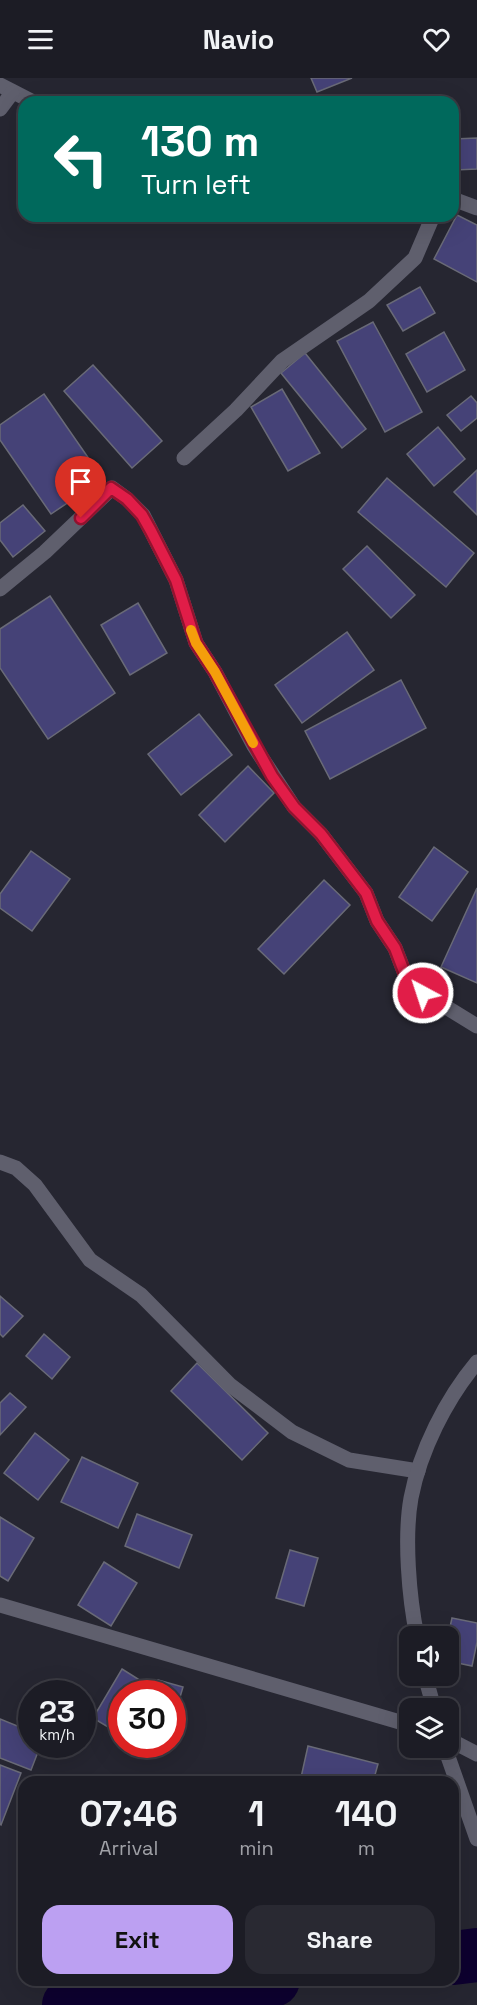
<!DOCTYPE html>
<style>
:root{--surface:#1c1c25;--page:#292932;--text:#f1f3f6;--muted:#a0a1a7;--line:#3a3a42;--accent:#bca0f2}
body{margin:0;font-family:"Space Grotesk",sans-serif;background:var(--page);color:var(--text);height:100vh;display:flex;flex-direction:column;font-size:22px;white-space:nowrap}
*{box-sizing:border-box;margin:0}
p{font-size:20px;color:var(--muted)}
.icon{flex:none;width:33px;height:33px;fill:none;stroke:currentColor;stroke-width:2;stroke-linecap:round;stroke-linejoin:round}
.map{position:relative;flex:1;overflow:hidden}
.sheet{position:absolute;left:18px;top:1698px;width:441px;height:210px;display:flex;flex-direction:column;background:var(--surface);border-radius:18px;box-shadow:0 6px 24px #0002,0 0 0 2px var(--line)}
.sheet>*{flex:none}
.hud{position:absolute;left:18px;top:18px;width:441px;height:126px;border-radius:18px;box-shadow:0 6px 24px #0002,0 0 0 2px var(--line);background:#00695c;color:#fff;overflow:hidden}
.buttons{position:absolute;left:399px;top:1548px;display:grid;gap:12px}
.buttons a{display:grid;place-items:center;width:60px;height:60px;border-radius:12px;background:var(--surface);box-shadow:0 6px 24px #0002,0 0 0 2px var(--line);font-size:30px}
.speed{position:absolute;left:18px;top:1602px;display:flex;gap:12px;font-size:30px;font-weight:700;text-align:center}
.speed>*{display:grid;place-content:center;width:78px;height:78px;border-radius:50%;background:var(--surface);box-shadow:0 6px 24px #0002,0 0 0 2px var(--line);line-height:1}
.speed small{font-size:15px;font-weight:400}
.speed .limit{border:9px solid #d22;background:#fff;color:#111}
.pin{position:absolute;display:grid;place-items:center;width:51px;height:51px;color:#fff;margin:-62px -26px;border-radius:50% 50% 50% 0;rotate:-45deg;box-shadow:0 0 6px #0007}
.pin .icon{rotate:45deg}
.me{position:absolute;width:66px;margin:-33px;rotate:320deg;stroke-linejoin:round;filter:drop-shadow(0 0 4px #0008)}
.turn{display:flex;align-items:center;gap:21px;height:126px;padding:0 24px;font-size:27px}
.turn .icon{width:78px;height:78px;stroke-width:2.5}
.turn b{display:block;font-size:42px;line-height:51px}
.eta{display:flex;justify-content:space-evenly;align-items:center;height:102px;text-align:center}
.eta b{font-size:36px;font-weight:800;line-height:42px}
.primary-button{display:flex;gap:12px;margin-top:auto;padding:12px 24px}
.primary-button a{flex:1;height:69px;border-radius:18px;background:var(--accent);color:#111;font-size:24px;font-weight:800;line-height:69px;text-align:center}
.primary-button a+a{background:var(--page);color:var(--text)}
header{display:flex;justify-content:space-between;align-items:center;height:78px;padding:0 24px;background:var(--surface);font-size:27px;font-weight:800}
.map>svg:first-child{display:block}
</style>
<header><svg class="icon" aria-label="menu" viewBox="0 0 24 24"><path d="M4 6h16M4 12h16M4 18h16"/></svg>Navio<svg class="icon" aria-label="heart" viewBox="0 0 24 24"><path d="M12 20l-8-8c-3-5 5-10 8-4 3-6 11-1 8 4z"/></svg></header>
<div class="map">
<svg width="477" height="1927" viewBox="0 0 477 1927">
<rect width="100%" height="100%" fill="#262631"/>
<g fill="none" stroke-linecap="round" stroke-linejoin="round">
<g stroke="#0d012f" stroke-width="54">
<path d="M453,1880L477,1877"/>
<path d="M69,1927L273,1902"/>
</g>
</g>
<g fill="#454277" stroke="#696a77" stroke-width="1.5">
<path d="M311,0H352L317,14Z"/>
<path d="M477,60V91L455,92L454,61Z"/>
<path d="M457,137L477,147V204L434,181Z"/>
<path d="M420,209L435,235L403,253L387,227Z"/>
<path d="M373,244L422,334L385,354L337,263Z"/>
<path d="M444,254L465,292L427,314L406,276Z"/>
<path d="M305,275L366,351L342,370L281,295Z"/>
<path d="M93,287L162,363L132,390L64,313Z"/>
<path d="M282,311L320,375L288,393L251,329Z"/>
<path d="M44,316L103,401L51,436L0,362V347Z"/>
<path d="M471,318L477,325V340L461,353L447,337Z"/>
<path d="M438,349L465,381L434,408L407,376Z"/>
<path d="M477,392V437L454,414Z"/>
<path d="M387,400L474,475L446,509L358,434Z"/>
<path d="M23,427L45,453L13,479L0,462V445Z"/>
<path d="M367,468L415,517L391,540L343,491Z"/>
<path d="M50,518L115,615L48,661L0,590V551Z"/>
<path d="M138,525L167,575L130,597L101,547Z"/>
<path d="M347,554L374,592L302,645L275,607Z"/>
<path d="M401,602L426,650L330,701L305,653Z"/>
<path d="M199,636L232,677L181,717L148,676Z"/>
<path d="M248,688L274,715L225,764L199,737Z"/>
<path d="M434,769L468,794L432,843L399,819Z"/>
<path d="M31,773L70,801L32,853L0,830V816Z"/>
<path d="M324,802L350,827L284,896L258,871Z"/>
<path d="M477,810V905L441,889Z"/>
<path d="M0,1218L23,1238L3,1259L0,1256Z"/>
<path d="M44,1256L70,1279L52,1301L26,1278Z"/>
<path d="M197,1285L268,1355L242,1382L171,1313Z"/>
<path d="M10,1315L26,1329L0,1357V1325Z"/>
<path d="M35,1355L69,1382L38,1422L4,1395Z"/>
<path d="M82,1379L138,1405L118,1450L61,1424Z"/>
<path d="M137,1436L192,1457L179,1490L125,1468Z"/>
<path d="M0,1439L34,1460L8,1503L0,1498Z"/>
<path d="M290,1472L318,1480L304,1528L276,1520Z"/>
<path d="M104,1484L137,1505L111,1548L78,1527Z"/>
<path d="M452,1540L477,1545V1564L472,1588L448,1583V1558Z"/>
<path d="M122,1591L146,1606L141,1616H122V1649L118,1655L93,1640Z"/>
<path d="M158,1602L183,1609L172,1646V1616H154Z"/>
<path d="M0,1641L32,1654V1666H41L31,1692L0,1680Z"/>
<path d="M308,1668L378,1686L373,1704H300Z"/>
<path d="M0,1687L21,1695L1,1747L0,1746Z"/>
</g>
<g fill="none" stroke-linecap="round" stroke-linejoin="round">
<g stroke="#5f5f6d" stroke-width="15">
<path d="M0,7L33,24"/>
<path d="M0,31L12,15"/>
<path d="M453,121L477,130"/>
<path d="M184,380L236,332L282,283L369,223L415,180L433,138"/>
<path d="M0,511L45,474L112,410L127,421L143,437L176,502L196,565L215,594L254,668L294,729L321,756L366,815L377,843L395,870L405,896L423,915L477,948"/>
<path d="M0,1084L16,1090L35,1107L90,1182L141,1217L230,1307L292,1354L349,1382L418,1393"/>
<path d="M0,1527L410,1647"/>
<path d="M417,1558C409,1520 404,1459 411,1420C420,1373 446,1321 477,1284"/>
<path d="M425,1598L434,1630"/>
<path d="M448,1661L477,1676"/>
<path d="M445,1670L477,1761"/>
</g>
</g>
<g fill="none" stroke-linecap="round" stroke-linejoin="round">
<g stroke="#92132f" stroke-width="15">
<path id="route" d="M81,440L111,410L127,421L142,437L151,453L176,502L196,565L215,594L272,698L294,729L321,756L366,815L377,843L395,870L405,896L423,915"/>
</g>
<use href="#route" stroke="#e11d48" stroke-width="10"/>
<path stroke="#f59e0b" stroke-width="10" d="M191,552L196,565L215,594L253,665"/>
</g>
</svg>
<div class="buttons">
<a><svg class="icon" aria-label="sound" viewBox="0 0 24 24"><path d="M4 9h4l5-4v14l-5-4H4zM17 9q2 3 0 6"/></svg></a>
<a><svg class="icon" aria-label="layers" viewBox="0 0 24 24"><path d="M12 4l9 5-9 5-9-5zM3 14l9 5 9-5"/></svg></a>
</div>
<div class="speed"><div>23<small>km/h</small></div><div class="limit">30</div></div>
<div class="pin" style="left:81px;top:440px;background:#d93025"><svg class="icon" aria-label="arrive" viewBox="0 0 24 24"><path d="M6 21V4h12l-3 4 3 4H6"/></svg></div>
<svg class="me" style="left:423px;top:915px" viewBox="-20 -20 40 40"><circle r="17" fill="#e11d48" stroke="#fff" stroke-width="3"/><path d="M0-11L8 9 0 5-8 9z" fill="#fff"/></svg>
<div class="hud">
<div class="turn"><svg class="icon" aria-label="left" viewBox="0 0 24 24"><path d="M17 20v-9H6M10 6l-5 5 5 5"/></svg><div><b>130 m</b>Turn left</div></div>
</div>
<section class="sheet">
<div class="eta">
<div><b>07:46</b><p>Arrival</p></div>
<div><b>1</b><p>min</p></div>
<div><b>140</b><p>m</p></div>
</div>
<div class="primary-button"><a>Exit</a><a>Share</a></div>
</section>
</div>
